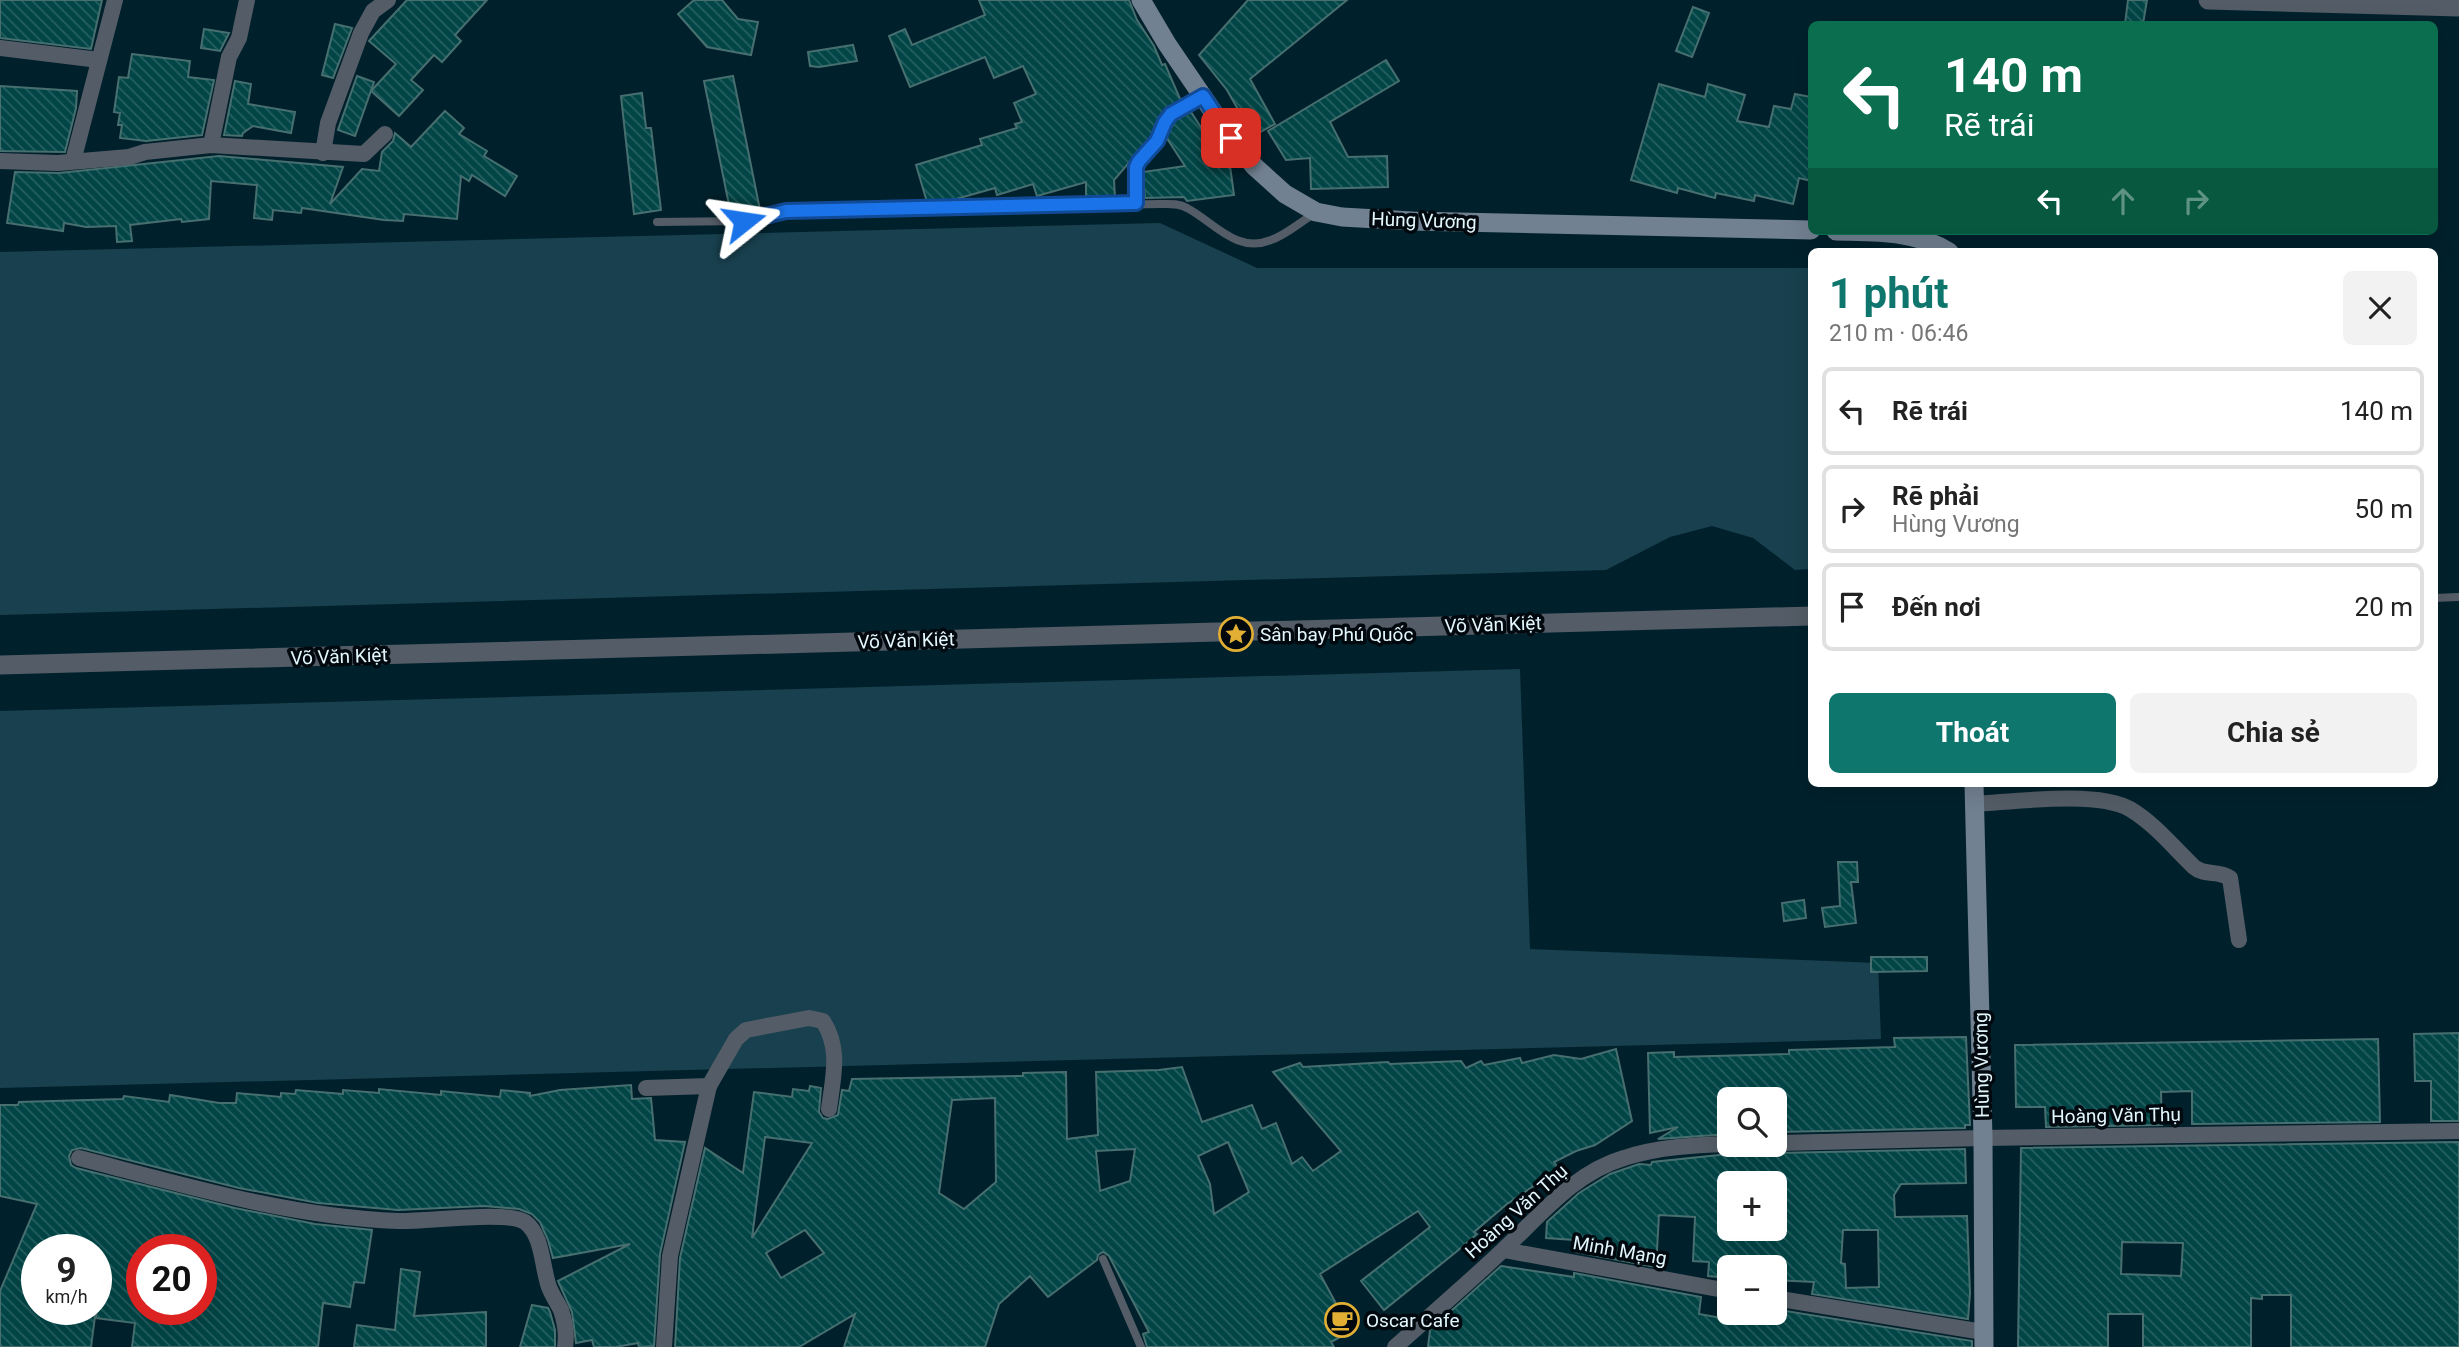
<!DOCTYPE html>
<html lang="vi">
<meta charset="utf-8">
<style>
:root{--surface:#fff;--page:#f2f2f2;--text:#222;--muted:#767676;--line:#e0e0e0;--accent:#0f766e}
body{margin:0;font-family:Roboto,sans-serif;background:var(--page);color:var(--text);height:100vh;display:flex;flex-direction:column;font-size:26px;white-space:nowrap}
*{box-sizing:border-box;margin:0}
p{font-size:23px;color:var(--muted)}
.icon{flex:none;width:38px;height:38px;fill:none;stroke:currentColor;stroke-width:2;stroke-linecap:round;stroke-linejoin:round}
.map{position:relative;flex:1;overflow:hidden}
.side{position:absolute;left:1808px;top:248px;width:630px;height:539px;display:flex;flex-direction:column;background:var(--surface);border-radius:10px;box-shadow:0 7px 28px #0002}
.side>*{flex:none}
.banner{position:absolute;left:1808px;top:21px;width:630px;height:214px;border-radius:10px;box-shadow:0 7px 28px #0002;background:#0b6e4f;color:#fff;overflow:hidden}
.buttons{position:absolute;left:1717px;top:1087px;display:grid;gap:14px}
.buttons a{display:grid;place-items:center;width:70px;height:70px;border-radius:10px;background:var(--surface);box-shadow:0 7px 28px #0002;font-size:35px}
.speed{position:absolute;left:21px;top:1234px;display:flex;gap:14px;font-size:35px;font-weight:700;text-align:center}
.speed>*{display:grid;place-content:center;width:91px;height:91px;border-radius:50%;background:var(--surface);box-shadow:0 7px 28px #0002;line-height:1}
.speed small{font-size:18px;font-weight:400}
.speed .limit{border:10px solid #d22;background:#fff;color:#111}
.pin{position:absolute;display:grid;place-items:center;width:60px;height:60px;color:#fff;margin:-30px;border-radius:14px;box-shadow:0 4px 10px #0006}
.me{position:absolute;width:77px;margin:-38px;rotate:75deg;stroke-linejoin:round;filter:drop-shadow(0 0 5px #0008)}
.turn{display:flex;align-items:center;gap:24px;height:147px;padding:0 21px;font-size:32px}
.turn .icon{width:91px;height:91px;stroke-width:2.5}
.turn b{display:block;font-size:49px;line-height:60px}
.lanes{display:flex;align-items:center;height:66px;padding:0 21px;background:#0003;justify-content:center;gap:35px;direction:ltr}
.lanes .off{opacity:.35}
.round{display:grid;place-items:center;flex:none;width:74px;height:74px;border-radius:10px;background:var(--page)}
.head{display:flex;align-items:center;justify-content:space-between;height:119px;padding:0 21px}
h1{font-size:42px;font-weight:700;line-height:52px;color:var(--accent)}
.primary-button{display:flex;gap:14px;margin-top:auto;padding:14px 21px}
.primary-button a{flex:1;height:80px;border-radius:10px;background:var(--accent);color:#fff;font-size:28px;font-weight:700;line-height:80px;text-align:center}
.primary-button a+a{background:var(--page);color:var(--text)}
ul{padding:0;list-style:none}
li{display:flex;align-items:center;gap:21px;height:88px;margin:0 14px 10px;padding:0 7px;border:4px solid var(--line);border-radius:10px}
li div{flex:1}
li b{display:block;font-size:26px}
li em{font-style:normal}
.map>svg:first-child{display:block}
</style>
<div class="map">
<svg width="2459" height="1347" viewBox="0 0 2459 1347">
<defs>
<pattern id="building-back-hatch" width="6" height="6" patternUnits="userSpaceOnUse" patternTransform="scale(1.75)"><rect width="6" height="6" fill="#014546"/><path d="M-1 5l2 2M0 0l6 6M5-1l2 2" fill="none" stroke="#266062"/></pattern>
</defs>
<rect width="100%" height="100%" fill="#00212c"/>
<g fill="#18404e">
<path d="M1160,223L1257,268H1811V569L1795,570L1753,538L1712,526L1670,537L1606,570L0,615V252Z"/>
<path d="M1520,669L1530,949L1878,963L1881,1039L0,1088V711Z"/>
</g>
<g fill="url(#building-back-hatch)" stroke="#476f6f" stroke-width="2" fill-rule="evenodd">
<path d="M0,0H102L91,49L0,38Z"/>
<path d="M407,0H487L455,35L461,41L442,62L434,55L411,80L423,90L399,116L371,91L396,64L369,41Z"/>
<path d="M694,0H722L738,19L758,22L751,55L707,47L678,14Z"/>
<path d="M979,0H1129L1137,20L1154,46L1162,65L1165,64L1181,101L1168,109L1160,118L1151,137L1114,180L1115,198L1086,199V182L1037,196L1033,184L997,195L995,188L949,201L927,202L916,165L982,145L980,139L1017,128L1015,124L1022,122L1014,103L1036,94L1023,66L994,78L985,57L910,87L889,36L905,29L912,45L985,15Z"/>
<path d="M1248,0H1347L1250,79L1275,124L1253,136L1227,90L1199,55Z"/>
<path d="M2128,0H2147L2143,24H2125Z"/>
<path d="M1693,7L1709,13L1692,57L1676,51Z"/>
<path d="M335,24L352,28L333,78L322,75Z"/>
<path d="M204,29L229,33L220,51L201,48Z"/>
<path d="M853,45L857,61L819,67L810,66L808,52Z"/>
<path d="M132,54L190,61L188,77L214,80L202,135L146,141L120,138L122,125H118L120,113L114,112L119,77L128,78Z"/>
<path d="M1386,60L1399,81L1330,122L1348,157L1387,156L1388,187L1311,189L1310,158L1286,160L1268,131Z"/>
<path d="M357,76L374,82L355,136L338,130Z"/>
<path d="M733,76L760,210L741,214L731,215L704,81Z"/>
<path d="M235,81L251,84L248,104L295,112L291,133L253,126L243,133L242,136L224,135Z"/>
<path d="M1659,84L1705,97L1708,84L1745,95L1737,121L1769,127L1774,106L1791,109L1795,94L1811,97V181L1799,178L1793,204L1755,195L1754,201L1716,193L1715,198L1678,188L1677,193L1631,180Z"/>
<path d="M0,86L77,91L76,108L65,152L0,151Z"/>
<path d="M642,93L646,128H651L661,210L634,214L621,96Z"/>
<path d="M445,111L464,128L459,134L487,151L484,156L517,176L505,196L472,175L469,181L461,176L457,219L404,214L403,221L384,220L302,208L301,213L273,210L272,220L254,218L257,185L211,181L209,219L182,222L181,219L130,225L132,241L117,242L116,226L86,227L64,223L63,231L7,223L15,172L59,173L219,156L343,167L330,204L362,169L379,171L382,152L393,141L395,133L411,147Z"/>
<path d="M1191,112L1217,152L1222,148L1230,166L1234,195L1187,201L1184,197L1145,198L1143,172L1185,166L1166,137L1176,119Z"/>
<path d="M1838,862H1857L1858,882H1851L1856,923L1825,927L1822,908L1840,906Z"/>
<path d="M1804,900L1806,918L1784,921L1782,903Z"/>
<path d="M1871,957H1927V971L1871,972Z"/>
<path d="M2459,1033V1121H2431V1081H2415L2414,1034Z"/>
<path d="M1966,1037L1970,1125H1965V1128L1774,1132V1099H1729V1134L1658,1139L1678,1127L1650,1133L1648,1053L1674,1052V1057L1789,1054V1050L1895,1047L1894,1038Z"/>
<path d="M2378,1039L2380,1122L2192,1124V1091L2161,1092L2162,1125L2046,1127L2045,1107H2016L2015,1045Z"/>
<path d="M1616,1049L1632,1121L1595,1145L1576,1151L1554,1162L1559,1169L1507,1204L1474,1232L1477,1234L1456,1252L1384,1310L1361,1281L1430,1227L1418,1211L1320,1274L1351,1331L1331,1342L1334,1347H1147L1143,1334L1149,1332L1109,1256L1103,1252L1098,1255L1097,1260L1048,1297L1030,1276L999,1304L985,1347H844L855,1314L799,1347H675L680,1258L705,1148L743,1173L754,1092L792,1097L793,1089L809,1091L810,1086L821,1088L819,1112L823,1118L828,1119L838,1115L842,1090L849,1091L852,1079L1023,1076V1073L1066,1072L1067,1139L1098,1135L1096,1072L1159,1070L1182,1067L1202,1122L1252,1105L1262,1129L1276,1123L1292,1164L1302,1157L1313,1171L1341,1151L1273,1072L1300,1063L1303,1067L1388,1062L1390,1064L1461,1061L1466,1068L1481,1061L1484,1065L1520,1058L1522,1063L1554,1055L1581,1059ZM995,1098L996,1182L964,1209L939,1193L952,1100ZM765,1137L812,1143L752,1238ZM1228,1142L1249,1192L1214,1214L1210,1184L1198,1156ZM1135,1149L1130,1181L1100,1191L1096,1151ZM805,1230L824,1253L781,1278L766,1253Z"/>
<path d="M631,1085L632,1099L651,1098L655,1140L685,1142L660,1254L654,1346L639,1347L638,1343L616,1347H594L592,1340L576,1343L572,1312L558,1281L630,1244L553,1258L548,1240L540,1222L532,1214L519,1209L484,1206L398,1210L318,1203L239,1188L81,1148L72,1150L69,1156L71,1165L76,1168L235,1208L315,1224L372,1230L364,1283L354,1282L350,1307L323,1303L318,1347H132L135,1323L96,1318V1250H37V1309H96L91,1347H0V1291L37,1204L0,1196V1105H18L19,1102L123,1099L124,1096L169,1102L170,1095L219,1103H236L237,1093L281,1097V1093L295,1094L296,1090L343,1094V1090L379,1093V1089L441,1095V1091L500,1097L501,1090L530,1093V1096L560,1090ZM142,1250H201V1309H142Z"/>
<path d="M2459,1142V1347H2291V1295H2262V1299L2251,1298V1347H2143V1314H2108V1347H2018L2021,1148ZM2122,1242L2183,1243L2181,1276L2121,1274Z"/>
<path d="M1965,1149L1966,1183L1901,1184L1894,1195L1895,1217L1967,1216L1970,1293L1968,1319L1812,1294L1814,1282L1774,1280V1267H1729V1278L1708,1276L1709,1262L1693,1261L1695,1217L1659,1215L1656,1267L1575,1252V1240L1546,1238L1547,1222L1579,1193L1610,1174L1639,1164L1651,1165L1652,1162L1729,1154L1737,1151L1767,1153V1150L1774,1153ZM1729,1183H1774V1228H1729ZM1843,1230H1878L1879,1287L1846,1288L1845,1264L1841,1263Z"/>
<path d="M1501,1266L1574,1277V1273L1701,1297L1699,1314L1733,1320L1734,1312H1774V1309L1972,1341V1347H1428L1430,1330Z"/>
<path d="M401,1269L420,1272L414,1316L486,1312V1347H354L357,1325L395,1330Z"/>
<path d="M532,1305L548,1308L550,1312L555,1330V1347H520Z"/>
</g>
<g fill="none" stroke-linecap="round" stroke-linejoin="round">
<g stroke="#545d67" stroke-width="8">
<path d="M1136,203V167L1139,161L1157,141L1165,122L1172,114L1203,96"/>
<path d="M657,222L744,221L786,211L1160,204C1168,204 1179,203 1187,208C1214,222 1236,254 1271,240C1286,235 1300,222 1314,214"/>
<path d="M2434,598L2459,597"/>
<path d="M1103,1259L1141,1347"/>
</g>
<g stroke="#545d67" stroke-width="16">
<path d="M0,48L99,60"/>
<path d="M211,145L229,57L239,38L247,0"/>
<path d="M323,153L328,123L361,33L373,11L388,0"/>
<path d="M0,161L58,163L129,157L145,152L211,145L364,154L385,134"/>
<path d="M73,161L115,0"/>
<path d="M1974,804C2013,802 2097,790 2130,809C2155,824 2174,848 2194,867C2204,876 2219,870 2230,878L2239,940"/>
<path d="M646,1088L709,1086L736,1039L746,1030L809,1018L823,1021C841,1049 833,1077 829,1109"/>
<path d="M1774,1143L1983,1138L2459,1131"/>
<path d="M79,1158C184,1185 289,1217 398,1221C425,1222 507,1210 525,1222C543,1235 542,1268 549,1287C552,1295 557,1302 561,1310C565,1322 567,1335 565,1347"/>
<path d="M1504,1250L1729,1291"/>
<path d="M1774,1298L1983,1332"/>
<path d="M664,1347L670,1256L709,1086"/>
<path d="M1395,1347C1431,1315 1467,1284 1502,1251C1539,1217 1573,1173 1624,1158C1657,1147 1694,1145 1729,1144"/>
</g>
<g stroke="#545d67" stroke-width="19">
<path d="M2208,0L2459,7"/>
<path d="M0,665L1811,616"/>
</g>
<g stroke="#728191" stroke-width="19">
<path d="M1141,0L1167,44L1231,138L1254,166L1285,194L1316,212L1342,217L1412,221L1811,230"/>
<path d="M1836,231C1875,232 1915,230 1949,252"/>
<path d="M1974,784L1983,1138L1984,1347"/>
</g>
</g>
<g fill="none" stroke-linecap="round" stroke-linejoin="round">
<g stroke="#114b97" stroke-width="18">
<path id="route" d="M744,221L786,211L1136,203V167L1139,161L1157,141L1165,122L1171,114L1203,96L1231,138"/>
</g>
<use href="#route" stroke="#1a73e8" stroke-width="12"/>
</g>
<defs>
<g id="sight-ring" transform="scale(1.75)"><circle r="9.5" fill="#01090e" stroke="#e2af34" stroke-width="1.5"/><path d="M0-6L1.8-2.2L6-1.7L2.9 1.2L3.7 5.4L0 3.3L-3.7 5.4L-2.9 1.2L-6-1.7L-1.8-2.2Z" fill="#e2af34"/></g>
<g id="cafe-ring" transform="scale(1.75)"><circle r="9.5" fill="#01090e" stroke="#e2af34" stroke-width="1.5"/><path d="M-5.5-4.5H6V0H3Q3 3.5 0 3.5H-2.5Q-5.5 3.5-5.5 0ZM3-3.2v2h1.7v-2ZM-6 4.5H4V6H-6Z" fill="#e2af34"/></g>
</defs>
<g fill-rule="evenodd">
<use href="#sight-ring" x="1236" y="634"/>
<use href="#cafe-ring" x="1342" y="1320"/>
</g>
<g text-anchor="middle" stroke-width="7" stroke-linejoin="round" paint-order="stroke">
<g font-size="19" fill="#e3f6fe" stroke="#01090e">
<text transform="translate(1424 220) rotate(2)" y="7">Hùng Vương</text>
<text transform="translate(1493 624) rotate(-2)" y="7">Võ Văn Kiệt</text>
<text transform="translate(906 640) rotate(-2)" y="7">Võ Văn Kiệt</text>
<text transform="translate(339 656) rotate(-2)" y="7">Võ Văn Kiệt</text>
<text transform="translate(1981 1065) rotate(-91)" y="7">Hùng Vương</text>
<text transform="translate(2116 1115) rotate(-1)" y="7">Hoàng Văn Thụ</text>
<text transform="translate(1516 1211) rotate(-42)" y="7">Hoàng Văn Thụ</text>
<text transform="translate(1620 1250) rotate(10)" y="7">Minh Mạng</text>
</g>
<g font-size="19" fill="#e3f6fe" stroke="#01090e" text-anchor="start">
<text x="1260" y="641">Sân bay Phú Quốc</text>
<text x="1366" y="1327">Oscar Cafe</text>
</g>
</g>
</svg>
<div class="buttons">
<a><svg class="icon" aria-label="search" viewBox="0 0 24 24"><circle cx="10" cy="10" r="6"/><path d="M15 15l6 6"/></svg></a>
<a>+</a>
<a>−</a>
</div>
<div class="speed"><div>9<small>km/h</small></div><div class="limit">20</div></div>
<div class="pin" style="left:1231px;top:138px;background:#d93025"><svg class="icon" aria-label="arrive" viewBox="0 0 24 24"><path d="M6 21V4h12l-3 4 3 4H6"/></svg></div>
<svg class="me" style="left:744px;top:221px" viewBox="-20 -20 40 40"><path d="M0-17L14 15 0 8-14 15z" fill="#1a73e8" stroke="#fff" stroke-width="4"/></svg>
<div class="banner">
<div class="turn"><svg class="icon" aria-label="left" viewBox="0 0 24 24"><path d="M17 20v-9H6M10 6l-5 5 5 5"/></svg><div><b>140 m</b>Rẽ trái</div></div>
<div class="lanes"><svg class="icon" aria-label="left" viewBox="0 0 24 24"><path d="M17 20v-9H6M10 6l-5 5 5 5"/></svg><svg class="icon off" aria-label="ahead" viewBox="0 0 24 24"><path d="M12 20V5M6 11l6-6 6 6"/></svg><svg class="icon off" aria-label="right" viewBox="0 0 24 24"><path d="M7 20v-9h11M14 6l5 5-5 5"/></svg></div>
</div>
<section class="side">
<div class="head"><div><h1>1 phút</h1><p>210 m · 06:46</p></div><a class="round"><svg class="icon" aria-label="close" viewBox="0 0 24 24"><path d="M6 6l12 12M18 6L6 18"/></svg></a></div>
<ul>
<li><svg class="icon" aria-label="left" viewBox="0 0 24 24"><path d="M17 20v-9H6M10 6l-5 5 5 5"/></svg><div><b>Rẽ trái</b></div><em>140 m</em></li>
<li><svg class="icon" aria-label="right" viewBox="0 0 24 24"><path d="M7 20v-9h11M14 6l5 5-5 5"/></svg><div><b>Rẽ phải</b><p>Hùng Vương</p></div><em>50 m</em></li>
<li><svg class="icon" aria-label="arrive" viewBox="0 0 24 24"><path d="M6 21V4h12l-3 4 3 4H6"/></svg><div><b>Đến nơi</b></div><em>20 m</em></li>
</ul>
<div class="primary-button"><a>Thoát</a><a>Chia sẻ</a></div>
</section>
</div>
